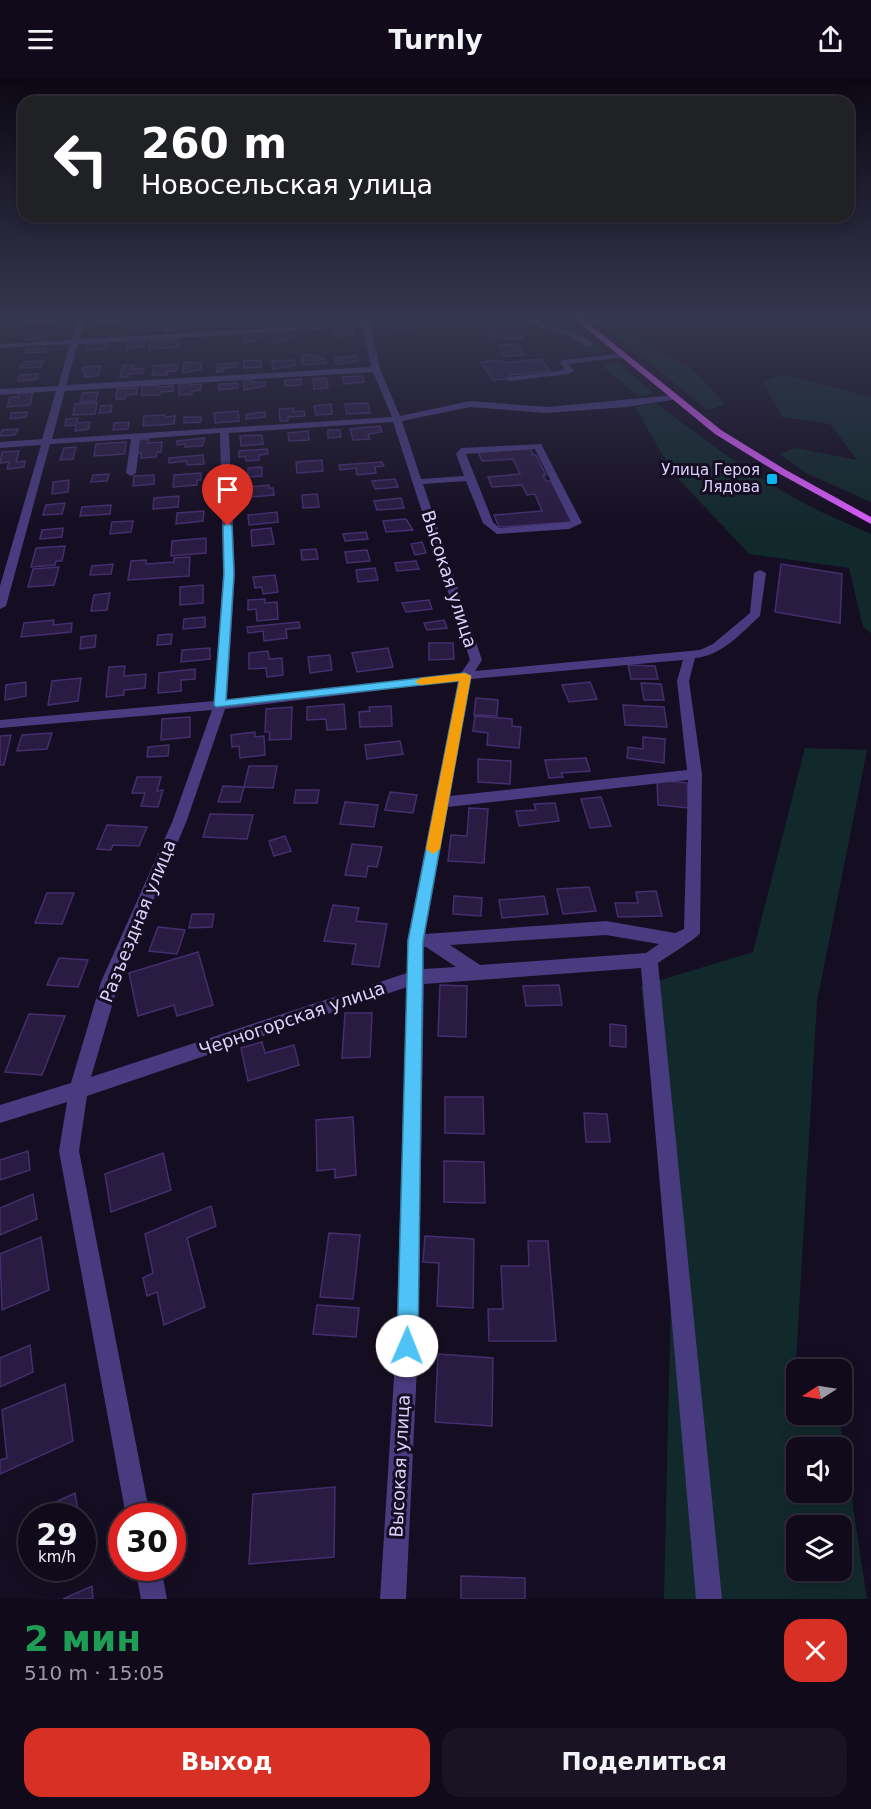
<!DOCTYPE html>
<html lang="ru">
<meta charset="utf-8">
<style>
:root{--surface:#100a1a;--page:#191323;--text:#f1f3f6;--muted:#9c9aa2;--line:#302b39;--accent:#d93025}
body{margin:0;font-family:"DejaVu Sans",sans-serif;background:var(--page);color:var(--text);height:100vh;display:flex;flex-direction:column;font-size:22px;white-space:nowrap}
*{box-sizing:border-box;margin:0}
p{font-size:20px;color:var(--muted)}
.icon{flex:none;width:33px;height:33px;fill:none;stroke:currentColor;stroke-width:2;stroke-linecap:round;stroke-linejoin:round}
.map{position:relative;height:1521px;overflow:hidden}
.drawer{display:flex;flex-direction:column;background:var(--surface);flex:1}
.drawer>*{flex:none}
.banner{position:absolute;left:18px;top:18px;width:836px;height:126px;border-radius:18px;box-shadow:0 3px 15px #0003,0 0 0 2px var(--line);background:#202124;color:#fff;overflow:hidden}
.needle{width:39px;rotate:258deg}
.buttons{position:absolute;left:786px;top:1281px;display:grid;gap:12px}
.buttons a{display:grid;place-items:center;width:66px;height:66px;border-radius:12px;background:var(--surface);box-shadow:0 3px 15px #0003,0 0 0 2px var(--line);font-size:30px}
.speed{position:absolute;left:18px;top:1425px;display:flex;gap:12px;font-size:30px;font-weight:700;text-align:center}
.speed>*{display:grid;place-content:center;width:78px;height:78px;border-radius:50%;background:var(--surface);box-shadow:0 3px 15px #0003,0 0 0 2px var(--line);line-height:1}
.speed small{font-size:15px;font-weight:400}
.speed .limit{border:9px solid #d22;background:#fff;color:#111}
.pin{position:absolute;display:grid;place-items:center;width:51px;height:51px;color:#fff;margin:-62px -26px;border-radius:50% 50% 50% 0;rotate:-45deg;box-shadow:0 0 6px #0007}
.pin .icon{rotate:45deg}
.me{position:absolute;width:66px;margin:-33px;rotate:1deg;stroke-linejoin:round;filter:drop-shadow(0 0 4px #0008)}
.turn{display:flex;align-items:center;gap:21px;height:126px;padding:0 24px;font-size:27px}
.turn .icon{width:78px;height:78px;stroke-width:2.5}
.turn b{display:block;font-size:42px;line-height:51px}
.round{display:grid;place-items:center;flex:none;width:63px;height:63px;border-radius:18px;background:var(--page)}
.head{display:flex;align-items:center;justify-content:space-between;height:102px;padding:0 24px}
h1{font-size:36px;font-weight:800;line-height:45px;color:#1e9e55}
.cta{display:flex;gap:12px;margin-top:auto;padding:12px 24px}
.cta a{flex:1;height:69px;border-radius:18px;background:var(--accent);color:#fff;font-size:24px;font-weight:800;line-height:69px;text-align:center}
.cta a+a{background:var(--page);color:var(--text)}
header{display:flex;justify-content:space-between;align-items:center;height:78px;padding:0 24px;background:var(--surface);font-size:27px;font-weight:800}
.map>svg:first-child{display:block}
</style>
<header><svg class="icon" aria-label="menu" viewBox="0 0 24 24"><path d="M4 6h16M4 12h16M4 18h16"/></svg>Turnly<svg class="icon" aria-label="share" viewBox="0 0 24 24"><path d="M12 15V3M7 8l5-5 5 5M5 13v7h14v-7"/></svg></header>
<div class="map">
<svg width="871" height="1521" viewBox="0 0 871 1521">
<rect width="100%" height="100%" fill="#150e22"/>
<g fill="#12292c" fill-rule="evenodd">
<path d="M544,237H557L564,241L606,274L591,276Z"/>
<path d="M603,249L624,250L695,293L725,326L708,332Z"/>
<path d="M617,284L654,315L640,319L601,287Z"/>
<path d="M782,296L871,319V424L806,395L779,376L795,370L857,382L830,346L782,339L763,304Z"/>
<path d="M657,325C706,364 756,400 811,429C831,439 851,447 871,456V555L863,549L849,490L749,476L674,396L635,329Z"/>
<path d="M805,670L867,672L817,923L795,1300L796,1336L839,1337L867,1521H664L672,1175L641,908L753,874ZM796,1370H842V1414H796ZM796,1448H842V1492H796Z"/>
</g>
<g fill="#291b42" stroke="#442e6e" stroke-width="1.5">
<path d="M95,237H115L114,244L102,245V239L95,240Z"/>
<path d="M348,237L349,242L329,244L327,238Z"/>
<path d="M57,242L56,246H31L32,243Z"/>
<path d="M244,243H261L262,247L244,248Z"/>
<path d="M182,246V252L164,254V247Z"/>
<path d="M411,247L414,253L393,254L391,248Z"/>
<path d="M507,248L511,254H519L523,260L490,262L487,256H491L488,249Z"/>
<path d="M153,249L152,253L130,254L131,250Z"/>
<path d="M352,252L353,257L333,258L332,253Z"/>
<path d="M52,254L51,258L44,259V261L26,262L28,255Z"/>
<path d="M278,255L279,257L293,256L294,261L273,265L272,256Z"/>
<path d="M243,257L261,258V261L243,265Z"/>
<path d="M179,261L178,269L149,271L150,263Z"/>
<path d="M144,263V268L126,272L127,265Z"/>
<path d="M88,266L98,265L107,266V271L87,272Z"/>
<path d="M517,266L523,277L504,279L498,267Z"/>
<path d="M46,270L45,274L26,275L27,271Z"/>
<path d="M302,277H318V280H325L326,285L303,287Z"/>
<path d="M357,278L358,283L336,287L334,280Z"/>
<path d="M541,281L550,293L510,297L511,299L505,301L493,302L481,284L502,282L503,285Z"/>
<path d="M261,282V289L244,290V283Z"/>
<path d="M295,282V287L273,291L272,283Z"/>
<path d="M43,283L41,289L20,290L23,284Z"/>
<path d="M184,284L201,285V291L183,295Z"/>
<path d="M237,285V289L223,290V293L217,294V286Z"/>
<path d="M178,286L177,293H167V297H152L154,288Z"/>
<path d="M123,287H134L133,291L144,290L143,295L128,296V299H120Z"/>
<path d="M101,288L98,298L84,299L86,292H82L83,289Z"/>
<path d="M38,296L37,301L18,303L19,297Z"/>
<path d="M362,298L364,304L344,306L342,299Z"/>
<path d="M326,300L328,310L314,311L313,301Z"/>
<path d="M252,301V304H265V308L244,312V302Z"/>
<path d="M301,301L302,307L286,308L284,303Z"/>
<path d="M190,305V307L201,306V312L192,313L193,316L179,317V306Z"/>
<path d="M238,305V310L219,312V306Z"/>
<path d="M157,307V309L173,308V313L160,314V317H142V308Z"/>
<path d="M137,310V316L126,317L125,321H116L117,311Z"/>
<path d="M33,314L30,327L7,329L10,319H18L19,315Z"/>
<path d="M98,314L96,323L80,324L83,315Z"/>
<path d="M97,325L95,336L73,337L75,326Z"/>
<path d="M368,325L370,335L347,336L345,326Z"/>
<path d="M331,326L332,336L316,337L314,328Z"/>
<path d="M112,327L111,334L99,335L101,328Z"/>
<path d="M293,330V334L304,333L305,338L288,339V343H280L279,331Z"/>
<path d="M238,333L239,343L215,345L214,335Z"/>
<path d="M27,334L26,339L10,341L11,335Z"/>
<path d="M265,334V339L246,341V336Z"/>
<path d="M165,337V339L175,338L174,346L143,348L144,338Z"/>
<path d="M184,339H201V344L184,345Z"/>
<path d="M78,340L77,345L90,344L89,351L75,353L76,347L65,348L66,341Z"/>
<path d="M129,344L128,351L113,352L114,345Z"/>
<path d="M380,348L382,354L368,356L370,361L353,362L350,351Z"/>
<path d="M18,351L15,357L0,358L2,352Z"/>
<path d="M328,352H340L341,359L328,360Z"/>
<path d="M308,353L309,362L289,363L288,355Z"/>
<path d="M262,357L263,366L241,368L240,358Z"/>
<path d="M205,360L202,368L185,369V366L177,367V363Z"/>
<path d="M149,361L148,365L162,364L161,374H157L156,379L141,380V375H136L138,362Z"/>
<path d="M126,364L125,376L94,378L96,366Z"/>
<path d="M76,369L73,381L60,382L64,370Z"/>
<path d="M530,370L533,377H536L546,397H543L546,403H551L572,444L499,449L494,437L542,433L535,416L527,417L522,407L492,409L488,399L520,396L513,381L482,383L478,374Z"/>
<path d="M267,371L268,376L259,377V382L246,383L245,378L239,379V373Z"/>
<path d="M19,373L16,384L25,383L24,389L7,391L9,384L0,385L2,374Z"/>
<path d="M203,377L204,386L187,387V383L169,385V380Z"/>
<path d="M322,382L323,393L297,395L296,384Z"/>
<path d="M382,384L384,388L375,389L376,395L357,397L356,390L340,392L339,387Z"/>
<path d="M262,389V398L248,399V390Z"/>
<path d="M201,395V402H197V407L173,409L174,397Z"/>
<path d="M109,396L107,403L91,404L93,397Z"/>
<path d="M154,397V406L133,408L134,398Z"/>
<path d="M395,401L398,409L375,411L372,403Z"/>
<path d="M69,402L68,414L52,416L53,404Z"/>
<path d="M269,407V410H273L274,417L250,419L249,409Z"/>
<path d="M317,416L319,429L303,430L302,417Z"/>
<path d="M179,418L178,429L153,431L154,420Z"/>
<path d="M401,420L404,430L377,432L374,423Z"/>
<path d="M65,425L62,436L43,437L46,427Z"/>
<path d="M111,427L110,436L80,438L82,429Z"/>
<path d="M204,433L203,443L176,446L177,435Z"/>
<path d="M277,434L278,444L249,447L248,437Z"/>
<path d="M406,441L413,452L386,454L383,443Z"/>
<path d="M133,443L131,454L110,456L112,444Z"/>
<path d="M63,450L62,459L40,461L42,452Z"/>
<path d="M271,450L274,466L252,468L251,452Z"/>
<path d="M366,454L368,461L345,463L343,456Z"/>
<path d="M206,460V475L171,478L172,463Z"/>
<path d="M422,464L426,475L415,477L411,466Z"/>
<path d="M65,468L62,483H56L55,487L31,489L36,470Z"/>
<path d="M316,471L318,481L302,482L301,472Z"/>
<path d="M367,472L370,483L347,485L345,474Z"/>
<path d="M190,479L189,498L128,502L131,483L146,482V486L174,484V480Z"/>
<path d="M416,483L419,491L397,493L395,485Z"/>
<path d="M113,486L111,496L90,497L92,488Z"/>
<path d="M781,486L842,496L840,545L775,534Z"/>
<path d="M59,489L54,507L28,509L33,491Z"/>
<path d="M375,490L378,502L358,504L356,492Z"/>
<path d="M275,497L278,514L263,516L262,509L255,510L253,499Z"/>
<path d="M203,507V525L180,527V509Z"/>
<path d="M110,515L107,532L91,533L94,517Z"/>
<path d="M265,521V525L277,524L278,541L257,543L256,531L248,532V522Z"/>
<path d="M429,522L432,531L406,534L402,525Z"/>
<path d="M205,539V549L183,551L184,541Z"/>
<path d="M54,542L53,547L72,545L71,554L21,559L24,545Z"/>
<path d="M444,542L447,550L427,552L424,545Z"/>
<path d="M299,544L300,550L286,551L287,560L264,563L263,553L248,555L247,549Z"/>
<path d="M172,556L171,566L157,567L158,557Z"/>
<path d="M96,557L95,569L80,571L81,559Z"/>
<path d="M429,565H453L454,581L429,582Z"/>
<path d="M210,570V581L181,584L182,572Z"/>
<path d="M388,570L393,589L357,594L352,575Z"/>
<path d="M268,573L269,581L282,580L283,597L267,599L266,590L249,591V575Z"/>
<path d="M330,577L332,592L310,595L308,579Z"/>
<path d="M628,587L655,588L658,601H631Z"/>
<path d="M125,588L124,598L146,596L145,610L124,612V617L106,619L109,589Z"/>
<path d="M195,591V601L181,602V613L158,615L159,595Z"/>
<path d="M81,600L78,623L48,627L52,603Z"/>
<path d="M26,604V618L5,622L6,607Z"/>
<path d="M590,604L597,621L569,624L562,607Z"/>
<path d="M641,605L661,606L664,622H644Z"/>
<path d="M476,620L498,622L497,638L474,637Z"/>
<path d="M344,626L346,651L327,652L326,641L307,642V629Z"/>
<path d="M623,627L664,629L667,649L625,647Z"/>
<path d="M391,628L392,648L360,649L359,634L370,633L369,629Z"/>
<path d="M292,629L291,661L269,662L270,654H265L266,631Z"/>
<path d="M475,638L512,641V648L521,649L519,670L487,667L488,655L473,653Z"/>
<path d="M190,639V659L161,662L162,641Z"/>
<path d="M255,654V659L264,658L265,677L240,680L239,668L232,669L231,657Z"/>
<path d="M52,655L47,671L17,673L22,657Z"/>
<path d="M11,657L4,687H0V658Z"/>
<path d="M643,659L665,661L664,685L627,680L628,669L643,671Z"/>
<path d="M400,663L403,676L367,681L365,667Z"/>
<path d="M169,667L168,678L147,679L148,669Z"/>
<path d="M586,680L590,693L561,695L563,699L549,700L545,682Z"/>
<path d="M478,681L511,683L510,706L478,704Z"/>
<path d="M249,688H277L273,710L244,709Z"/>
<path d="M137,699H161L157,713L163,712L158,729L141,728L145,715H132Z"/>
<path d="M657,702L687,705L689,730L658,727Z"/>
<path d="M223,708L244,709L240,724H218Z"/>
<path d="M296,712H319L317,725H294Z"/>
<path d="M390,714L417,717L413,735L385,732Z"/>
<path d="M601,719L611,748L590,750L581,721Z"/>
<path d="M345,724L378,727L374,749L340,746Z"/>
<path d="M555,725L559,743L519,748L516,733L536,732L534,726Z"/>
<path d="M469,730L488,731L484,785L448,783L451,757L467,758Z"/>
<path d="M210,736L253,737L247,761L203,759Z"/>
<path d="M107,747L147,749L139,768L113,767L111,772L97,771Z"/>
<path d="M285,758L291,773L274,778L269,763Z"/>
<path d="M352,766L382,769L377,789L368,788L366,799L345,797Z"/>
<path d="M589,809L596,833L563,836L557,811Z"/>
<path d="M656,813L662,838L618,839L615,825H638L636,814Z"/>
<path d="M47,815H74L62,846L35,845Z"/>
<path d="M454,818L482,820L481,838L453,836Z"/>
<path d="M544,818L548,836L502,840L499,822Z"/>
<path d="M333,827L359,830L356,843L387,846L379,889L352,886L356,866L324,863Z"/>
<path d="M192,836H214L212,849L189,850Z"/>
<path d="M158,849L185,852L177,876L149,873Z"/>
<path d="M198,874L213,927L177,938L174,927L138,938L129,895Z"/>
<path d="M59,880L88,882L78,909L47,907Z"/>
<path d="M440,907L467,908L466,959L438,958Z"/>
<path d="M559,907L562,927L526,928L523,908Z"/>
<path d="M345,935H372L370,979L342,980Z"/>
<path d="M29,936L65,938L42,997L5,994Z"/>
<path d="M610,946L626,948V969L610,968Z"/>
<path d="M262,964L265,975L294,967L299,987L248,1003L241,970Z"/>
<path d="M445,1019H483L484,1056L445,1055Z"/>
<path d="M584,1035L607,1036L610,1064H586Z"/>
<path d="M353,1039L356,1097L335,1100V1091L317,1093L316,1042Z"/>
<path d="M28,1073L30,1092L0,1102V1082Z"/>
<path d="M163,1075L171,1112L111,1134L105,1096Z"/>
<path d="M444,1083L484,1084L485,1125L444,1124Z"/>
<path d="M33,1116L37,1141L0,1157V1130Z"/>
<path d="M211,1128L216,1148L187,1160L205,1229L164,1247L157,1214L147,1218L143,1200L153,1195L145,1156Z"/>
<path d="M329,1155L360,1157L353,1221L320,1219Z"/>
<path d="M425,1158L474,1161L473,1230L437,1228L439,1185L423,1184Z"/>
<path d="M41,1159L49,1212L2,1232L0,1176Z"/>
<path d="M528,1163H548L556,1263H489L488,1231H503L501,1188H529Z"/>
<path d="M317,1227L359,1230L356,1259L313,1256Z"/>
<path d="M30,1267L33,1294L0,1309V1280Z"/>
<path d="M438,1276L493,1280L492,1348L435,1344Z"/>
<path d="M65,1306L73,1363L0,1396V1382L7,1380L2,1332Z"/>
<path d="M335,1409L334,1479L249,1486L253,1416Z"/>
<path d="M75,1415L79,1438H39L38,1432Z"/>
<path d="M461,1498L525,1500V1521H461Z"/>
<path d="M92,1508L93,1521H63Z"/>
</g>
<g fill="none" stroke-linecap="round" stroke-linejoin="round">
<g fill="#483b7f" fill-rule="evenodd">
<path d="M78,237H86L79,261L362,245L360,237H368L380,291L400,338L470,323L547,329L675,317L676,319L672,322L626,329L547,335L470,329L402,343L421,401L464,398L456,376L461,370L541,366L582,445L569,451L497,456L483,445L466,403L423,406L482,582L475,593L700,572L713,566L750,535L754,495L760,492L766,495L760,538C741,555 722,578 695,580L689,603L702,696L700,855C698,860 666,879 658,885L722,1521H696L641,890L424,906L418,1268L406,1521H380L396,1268L407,909L87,1018L79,1073L150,1438H126L59,1073L67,1024L0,1045V1027L71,1005L101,904L173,742L212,632L0,650V642L214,623L223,496L220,355L140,361L136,395L131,398L126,395L131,361L50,366L6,528L0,531V508L41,367L0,370V364L42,361L56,313L0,317V311L58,308L70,266L0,270V266L71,262ZM363,249L371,289L66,307L78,266ZM373,294L392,339L52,361L65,313ZM393,344L470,582L461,595L227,622L235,496L229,355ZM535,371L571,444L499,450L493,444L466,376ZM683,582L677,603L687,692L450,718L471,601ZM458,603L407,863V895L91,999L119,904L187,742L225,631ZM688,702L684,851L675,855L606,843L425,856L448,729ZM606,857L659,866L646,875L480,887L450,867ZM423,869H426L456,889L424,891Z"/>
<path d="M527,237H534C546,253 575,250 594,267L587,269L569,258L540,250Z"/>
<path d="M601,237H610L590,249L583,247Z"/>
<path d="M623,275L627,277L626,279L569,286L574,293L568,296L509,303L505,301L509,299L565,292L560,284L564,282Z"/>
<path d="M135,1490H161L167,1521H141Z"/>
</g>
<path fill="#d75cf9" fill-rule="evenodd" d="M570,237H578L721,352L786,392L871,439V446L780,396L715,356Z"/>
</g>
<linearGradient id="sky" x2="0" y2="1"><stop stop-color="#0c0813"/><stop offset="0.53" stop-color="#35364f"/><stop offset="1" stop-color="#35364f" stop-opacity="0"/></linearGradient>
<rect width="871" height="450" fill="url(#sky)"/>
<path fill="#4fc3f7" stroke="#337fa1" stroke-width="1.5" d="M228,445L232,448L234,496L226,622L465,595L471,598L423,863L418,1268L415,1276L407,1279L400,1276L397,1268L408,863L459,603L216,629L214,627L224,496L223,448Z"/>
<path fill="#f59e0b" d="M465,595L471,598L440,771L433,776L426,771L459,603L421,607L415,604L421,600Z"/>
<rect fill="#08b7f2" stroke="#150e22" stroke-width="2" x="766" y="395" width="12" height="12" rx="3"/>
<g text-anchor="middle" stroke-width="6" stroke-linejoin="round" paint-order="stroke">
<g font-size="15" fill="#ddd1fd" stroke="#150e22" text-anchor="end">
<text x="760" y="397">Улица Героя<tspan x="760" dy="17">Лядова</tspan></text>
</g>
<g font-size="18" fill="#ddd1fd" stroke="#150e22">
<text transform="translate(449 501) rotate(72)" y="6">Высокая улица</text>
<text transform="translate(138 843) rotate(-68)" y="6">Разъездная улица</text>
<text transform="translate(292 941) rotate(-19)" y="6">Черногорская улица</text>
<text transform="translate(400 1388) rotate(-87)" y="6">Высокая улица</text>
</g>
</g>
</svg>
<div class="buttons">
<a><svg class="needle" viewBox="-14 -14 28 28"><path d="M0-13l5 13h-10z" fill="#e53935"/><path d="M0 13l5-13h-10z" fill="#9c9aa2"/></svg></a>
<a><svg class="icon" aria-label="sound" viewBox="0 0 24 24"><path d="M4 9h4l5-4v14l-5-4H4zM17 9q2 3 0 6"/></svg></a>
<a><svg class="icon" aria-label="layers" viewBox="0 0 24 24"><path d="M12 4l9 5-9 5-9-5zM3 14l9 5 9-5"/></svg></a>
</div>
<div class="speed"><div>29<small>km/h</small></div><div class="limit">30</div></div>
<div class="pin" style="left:228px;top:448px;background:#d93025"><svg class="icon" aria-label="arrive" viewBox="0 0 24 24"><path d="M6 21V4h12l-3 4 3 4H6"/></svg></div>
<svg class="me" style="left:407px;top:1268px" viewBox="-20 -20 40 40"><circle r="19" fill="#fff"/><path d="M0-13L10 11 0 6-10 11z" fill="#4fc3f7"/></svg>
<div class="banner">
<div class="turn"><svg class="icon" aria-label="left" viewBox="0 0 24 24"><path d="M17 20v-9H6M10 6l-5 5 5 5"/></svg><div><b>260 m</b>Новосельская улица</div></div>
</div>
</div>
<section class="drawer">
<div class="head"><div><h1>2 мин</h1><p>510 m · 15:05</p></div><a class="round" style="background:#d93025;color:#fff"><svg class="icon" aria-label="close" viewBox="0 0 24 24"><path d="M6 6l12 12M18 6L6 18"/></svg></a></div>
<div class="cta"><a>Выход</a><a>Поделиться</a></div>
</section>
